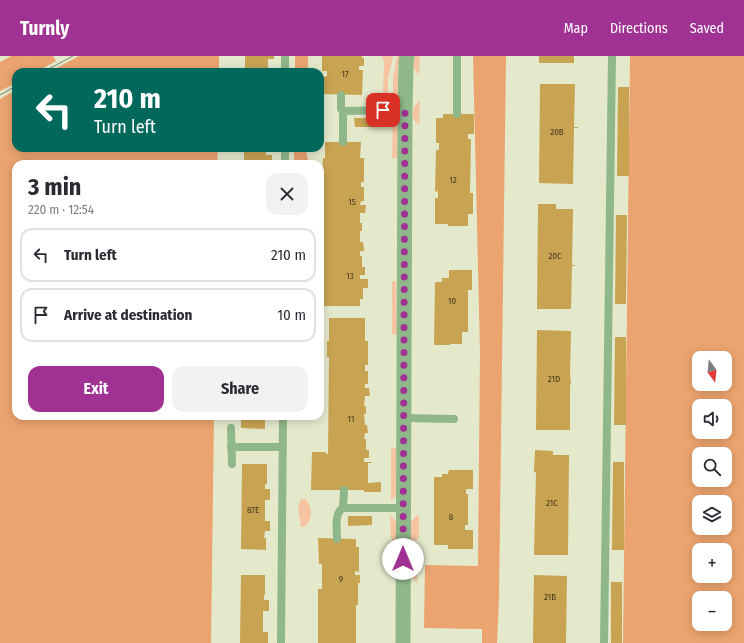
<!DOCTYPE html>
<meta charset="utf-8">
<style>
:root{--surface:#fff;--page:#f2f2f3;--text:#2b2b33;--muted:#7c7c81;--line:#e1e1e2;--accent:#9f3292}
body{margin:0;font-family:"Fira Sans Condensed",sans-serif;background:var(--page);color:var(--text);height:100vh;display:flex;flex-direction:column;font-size:15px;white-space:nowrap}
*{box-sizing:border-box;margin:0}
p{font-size:13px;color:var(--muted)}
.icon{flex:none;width:22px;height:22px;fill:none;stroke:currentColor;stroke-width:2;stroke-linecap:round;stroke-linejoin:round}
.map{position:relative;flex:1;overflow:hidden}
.sheet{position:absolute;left:12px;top:104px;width:312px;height:260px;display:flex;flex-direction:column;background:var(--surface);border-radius:12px;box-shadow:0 2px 10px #0003}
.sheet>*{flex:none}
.top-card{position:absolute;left:12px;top:12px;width:312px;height:84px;border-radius:12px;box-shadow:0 2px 10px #0003;background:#00695c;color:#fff;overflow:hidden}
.needle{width:26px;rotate:165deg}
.tools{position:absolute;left:692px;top:295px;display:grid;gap:8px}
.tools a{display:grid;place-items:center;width:40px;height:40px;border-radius:8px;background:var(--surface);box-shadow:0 2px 10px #0003;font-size:20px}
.pin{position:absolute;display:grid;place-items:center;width:34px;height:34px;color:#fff;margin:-17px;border-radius:8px;box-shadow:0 2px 6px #0006}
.me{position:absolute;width:44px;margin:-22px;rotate:0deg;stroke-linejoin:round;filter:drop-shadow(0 0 3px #0008)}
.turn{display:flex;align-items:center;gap:14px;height:84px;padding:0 16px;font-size:18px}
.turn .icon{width:52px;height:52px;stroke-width:2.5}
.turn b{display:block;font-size:28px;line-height:34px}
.round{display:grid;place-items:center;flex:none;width:42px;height:42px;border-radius:12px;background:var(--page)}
.headline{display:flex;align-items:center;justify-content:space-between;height:68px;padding:0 16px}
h1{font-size:24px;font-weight:700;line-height:30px}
.primary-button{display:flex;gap:8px;margin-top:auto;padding:8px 16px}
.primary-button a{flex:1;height:46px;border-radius:12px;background:var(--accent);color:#fff;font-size:16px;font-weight:700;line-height:46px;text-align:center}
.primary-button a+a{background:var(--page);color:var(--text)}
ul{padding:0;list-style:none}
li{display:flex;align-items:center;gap:12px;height:54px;margin:0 8px 6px;padding:0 8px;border:2px solid var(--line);border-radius:12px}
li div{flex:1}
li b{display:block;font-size:15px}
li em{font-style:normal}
header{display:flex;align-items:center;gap:24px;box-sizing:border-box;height:56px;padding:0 20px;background:var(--accent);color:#fff}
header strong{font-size:19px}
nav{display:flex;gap:22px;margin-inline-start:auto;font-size:14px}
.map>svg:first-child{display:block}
</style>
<header>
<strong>Turnly</strong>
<nav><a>Map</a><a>Directions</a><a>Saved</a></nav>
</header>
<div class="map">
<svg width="744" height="587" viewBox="0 0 744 587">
<rect width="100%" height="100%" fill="#e5e9cc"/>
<g fill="#f6c4a1">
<path d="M382,0H393L388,23V40L383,39L384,5Z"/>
<path d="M397,0H400L398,10V42L393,47V23Z"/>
<path d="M415,0H420L419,19L413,11Z"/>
<path d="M420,44L419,69L413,63V52Z"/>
<path d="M393,59L397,64V102H392Z"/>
<path d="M392,225H396L397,279L392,278Z"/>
<path d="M396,392V440L391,445V393Z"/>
<path d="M301,443H306C312,453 313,460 306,470L301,471L298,452Z"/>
<path d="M390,459L396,466V484L393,485L391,481Z"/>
<path d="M417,459L419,460V481L417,484L411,485V466Z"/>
<path d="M414,493L418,495L417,527L411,520V494Z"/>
<path d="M396,494L395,516H390L391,496Z"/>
</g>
<g fill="#eba46f" fill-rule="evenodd">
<path d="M11,0H53L56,5L36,16H16V27L0,35V6Z"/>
<path d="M79,0H219V16H49Z"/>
<rect x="295" y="0" width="13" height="16"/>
<path d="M473,0H506L499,542L497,587H482V573L424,572L425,509L478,510L480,296Z"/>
<path d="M630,0H744V587H623ZM699,302H725V328H699ZM699,350H725V376H699ZM699,398H725V424H699ZM699,446H725V472H699ZM699,494H725V520H699ZM699,542H725V568H699Z"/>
<path d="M16,34V92H218L217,108H16V360H214L211,587H0V43Z"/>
<path d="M294,92H308L306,95L309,108H294Z"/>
</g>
<g fill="#c8a352">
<path d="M245,0H274V3H268V16H245Z"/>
<path d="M322,0H362V2H364V10H359V14H363L362,39L321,38L322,21L327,20V15H322Z"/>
<rect x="539" y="0" width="35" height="7"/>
<path d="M540,28H575L574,71H578V72H574L573,128L539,127Z"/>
<path d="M618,31H629V120H617Z"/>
<path d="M443,58H474V78H468V83H471L470,137H473V158H468V170H448V168H435V142H438V135L435,136L436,94H439V87H436V62H443Z"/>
<path d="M354,62H378V71H355Z"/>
<path d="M325,86H361L360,102H364V126H361V131H364V145H361L360,149H366L365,157H360V167H362V175H360V186H363L364,195H360V200H362V211H365V219H360V223H368V232H363V243H360V250H324V239H320V216H324V118H322L323,102H325Z"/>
<path d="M244,92H266V99H272V108H244Z"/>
<path d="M538,148H556V153H573L572,209H575V210H572L571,253H537Z"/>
<path d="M616,159H627L626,248H615Z"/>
<path d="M449,214H472V234H468V276H462V288H450V289H434L435,226H442V222H449Z"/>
<path d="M329,262H365V285H368V309H365V315H368V328H365V332H369L370,340H365L364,350H366V358H364L365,369H367L368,377H365L364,383H366V394H369V402H364V406H372V407H368V427L381,426V436H364V434H311L312,396H326V398H328L329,301H327V285H329Z"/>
<path d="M537,274L571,275L570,319L571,327L570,330V374H536Z"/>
<path d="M615,281H626V369H614Z"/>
<path d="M241,360H264V362H265V373L241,372Z"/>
<path d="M535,394L553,395V399H569L568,499H534L536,416H534Z"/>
<path d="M613,406H624V494H612Z"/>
<path d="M242,408H267V428H265V433H270V444H265V465H270V475H265L264,482H266V494L241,493Z"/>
<path d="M449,414H473V433H466V438H468V469H465V474H473V493H448V489H434V421H442V418H448Z"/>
<path d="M348,460H372V469L348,470Z"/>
<path d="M318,482L356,483V491H359V516L355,515V519H360V527H358V549H356V587H318V533H322V508H319Z"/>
<path d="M241,519H265V539H264V544H269V555H263V576H268V587H240Z"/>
<path d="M534,519L567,520L566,587H533Z"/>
<rect x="611" y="526" width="11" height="61"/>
</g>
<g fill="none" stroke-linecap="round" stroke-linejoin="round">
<g stroke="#90b78a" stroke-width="8">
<path d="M457,0V58"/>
<path d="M285,16V0"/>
<path d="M341,39V53L343,55L405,54"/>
<path d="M343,55V86"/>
<path d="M285,108V92"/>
<path d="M404,362L454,363"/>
<path d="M231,372L232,408"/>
<path d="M231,391H282"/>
<path d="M343,452L344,434"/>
<path d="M337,483C337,473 334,457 343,452H403"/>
<path d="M281,587L283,360"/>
<path d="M604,587L612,0"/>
</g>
<path stroke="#90b78a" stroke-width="15" d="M403,587L405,54L406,8L407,0"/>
<g stroke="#858773" stroke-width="1">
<path d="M43,16L73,0"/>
<path d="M0,39L16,30"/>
</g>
</g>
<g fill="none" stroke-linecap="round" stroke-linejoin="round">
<path stroke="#9f3292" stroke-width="7" stroke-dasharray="0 12.6" d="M383,54H405L403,503"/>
</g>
<g text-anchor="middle" stroke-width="4" stroke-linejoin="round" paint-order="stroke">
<g font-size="9" fill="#41381d">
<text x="345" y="21">17</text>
<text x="557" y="79">20B</text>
<text x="453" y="127">12</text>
<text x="352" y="149">15</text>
<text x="555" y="203">20C</text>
<text x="350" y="223">13</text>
<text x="452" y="248">10</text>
<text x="554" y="326">21D</text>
<text x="351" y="366">11</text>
<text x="552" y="450">21C</text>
<text x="253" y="457">87E</text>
<text x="451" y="464">8</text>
<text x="341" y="526">9</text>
<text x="550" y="544">21B</text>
</g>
</g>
</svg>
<div class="tools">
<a><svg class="needle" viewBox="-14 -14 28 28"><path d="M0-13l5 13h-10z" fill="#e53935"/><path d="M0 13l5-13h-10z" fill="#7c7c81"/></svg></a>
<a><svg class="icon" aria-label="sound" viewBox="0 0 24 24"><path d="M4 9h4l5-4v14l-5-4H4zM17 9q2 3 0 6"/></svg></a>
<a><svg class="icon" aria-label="search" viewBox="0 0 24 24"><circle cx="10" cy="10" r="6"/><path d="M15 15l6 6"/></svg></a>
<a><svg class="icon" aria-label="layers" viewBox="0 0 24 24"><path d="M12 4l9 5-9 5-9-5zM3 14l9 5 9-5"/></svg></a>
<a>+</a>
<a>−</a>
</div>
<div class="pin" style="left:383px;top:54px;background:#d93025"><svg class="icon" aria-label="arrive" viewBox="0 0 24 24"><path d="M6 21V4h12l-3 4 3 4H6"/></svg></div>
<svg class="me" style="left:403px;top:503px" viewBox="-20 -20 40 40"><circle r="19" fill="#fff"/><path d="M0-13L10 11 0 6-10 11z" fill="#9f3292"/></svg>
<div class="top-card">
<div class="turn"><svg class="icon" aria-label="left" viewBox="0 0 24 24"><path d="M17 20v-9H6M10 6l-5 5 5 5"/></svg><div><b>210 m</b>Turn left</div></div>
</div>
<section class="sheet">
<div class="headline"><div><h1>3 min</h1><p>220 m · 12:54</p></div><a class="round"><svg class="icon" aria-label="close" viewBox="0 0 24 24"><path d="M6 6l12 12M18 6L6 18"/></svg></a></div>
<ul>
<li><svg class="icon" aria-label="left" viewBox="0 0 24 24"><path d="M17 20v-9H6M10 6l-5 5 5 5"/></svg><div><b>Turn left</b></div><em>210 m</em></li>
<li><svg class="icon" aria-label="arrive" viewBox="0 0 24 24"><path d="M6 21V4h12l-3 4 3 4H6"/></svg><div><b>Arrive at destination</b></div><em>10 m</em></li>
</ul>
<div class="primary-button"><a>Exit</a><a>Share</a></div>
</section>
</div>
